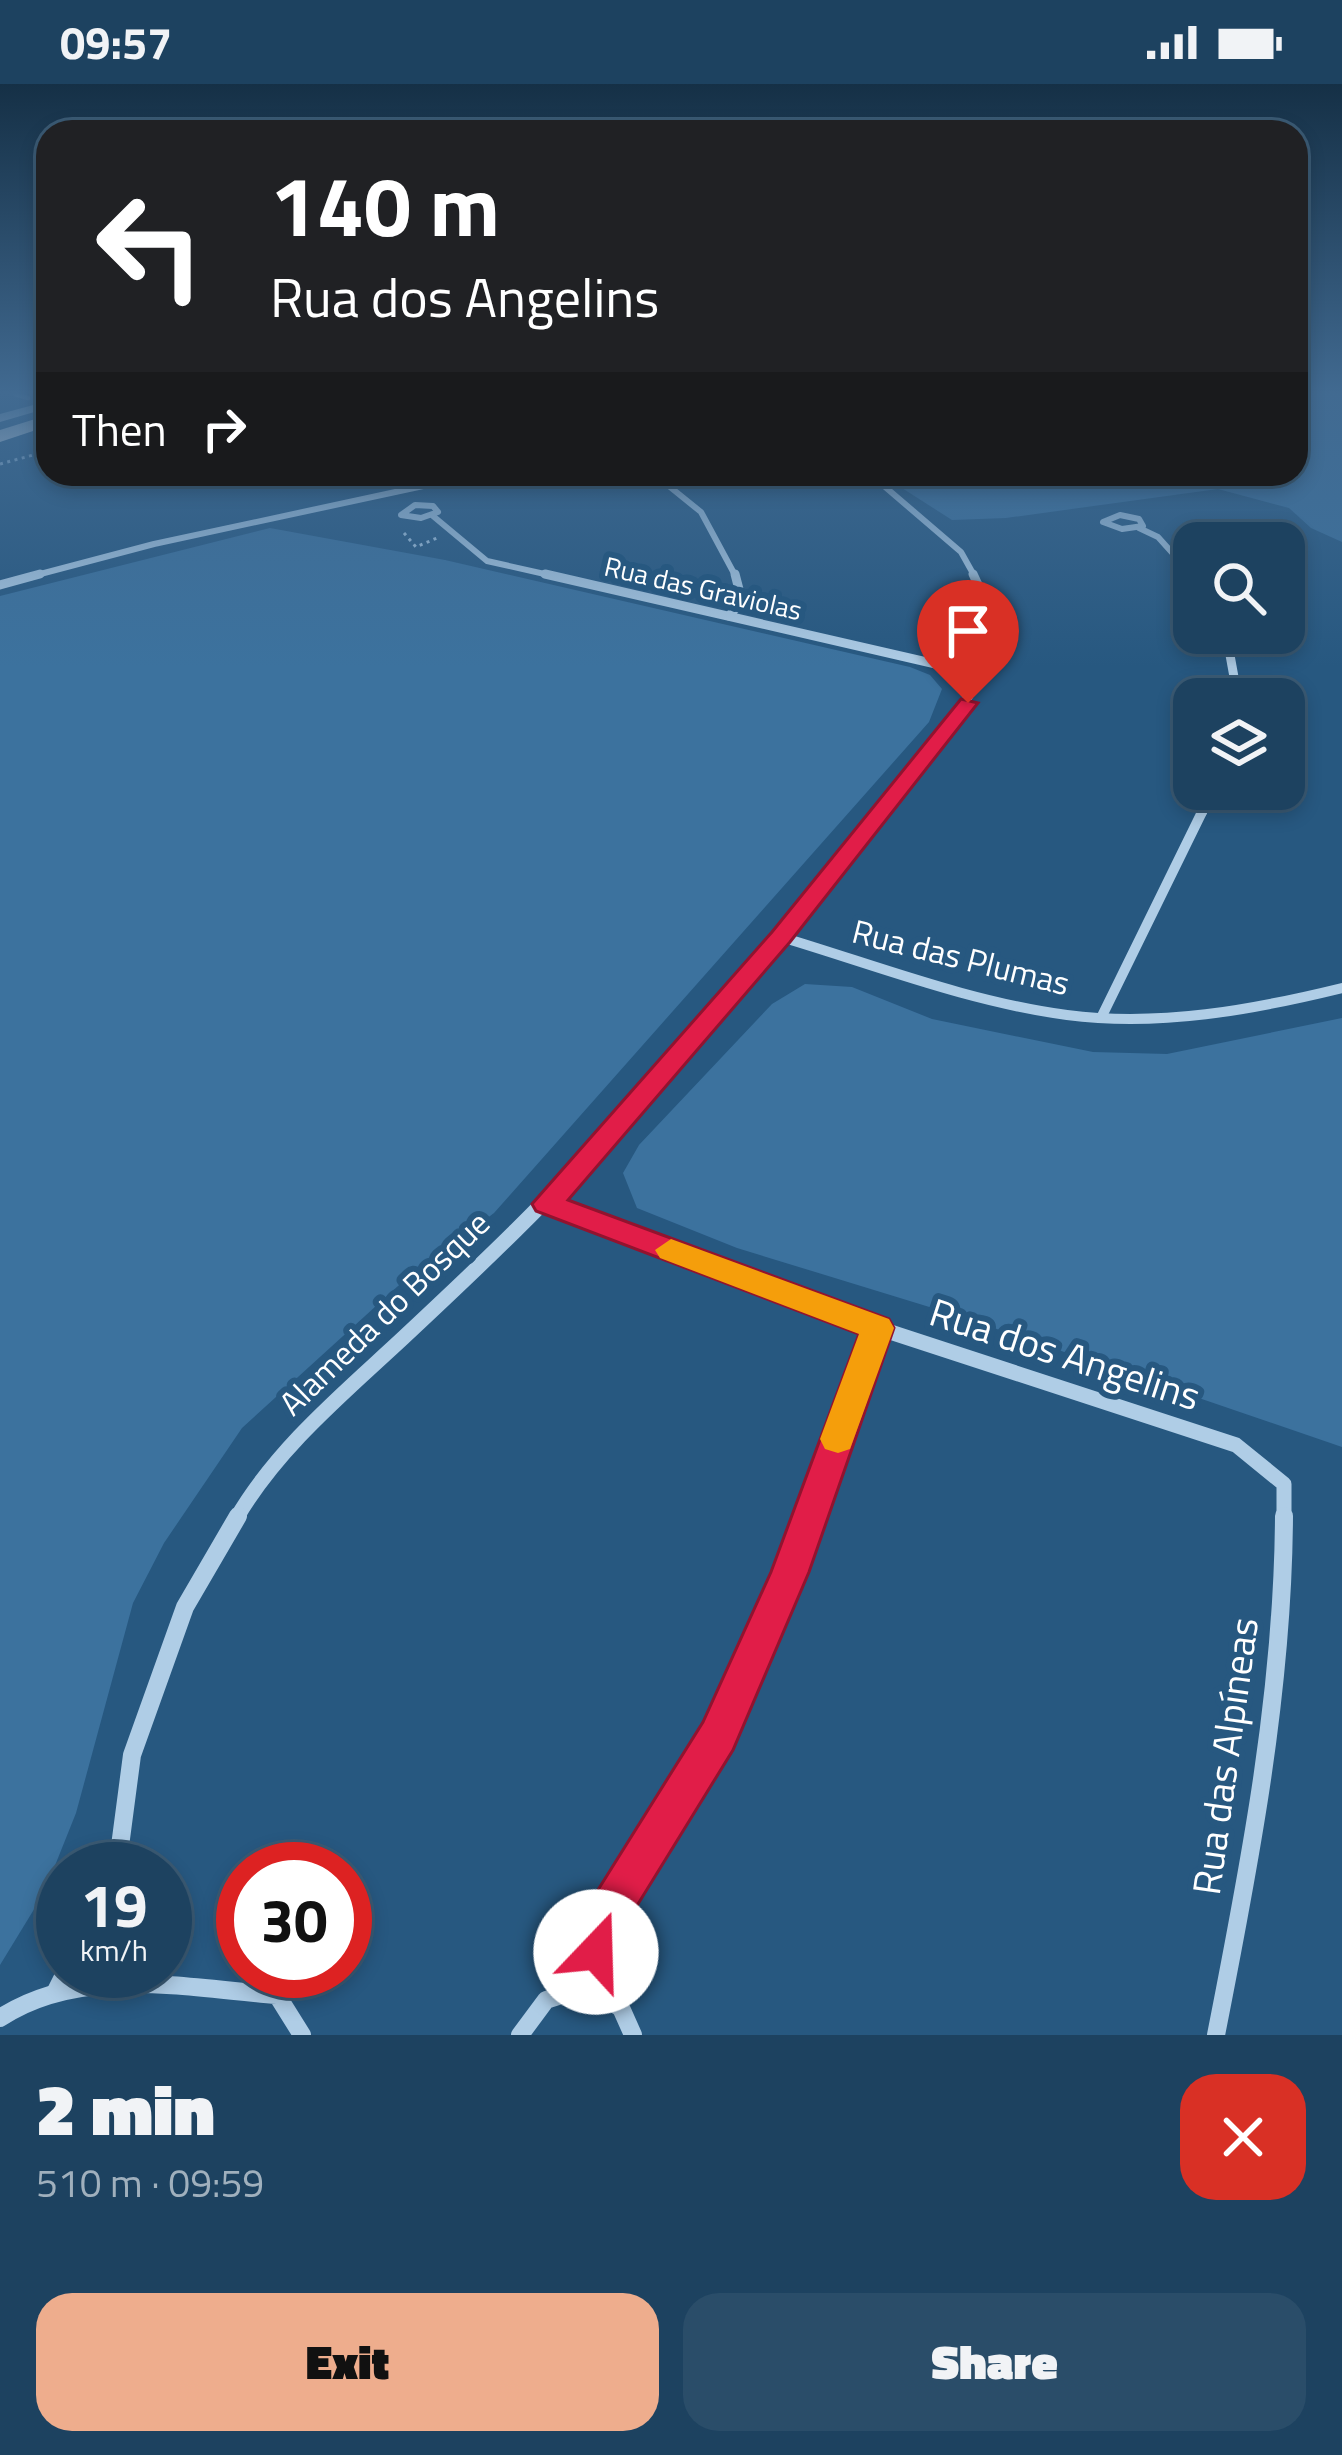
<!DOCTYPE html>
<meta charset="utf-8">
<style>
:root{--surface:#1d4260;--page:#2a4d69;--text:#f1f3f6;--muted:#a0b0bd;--line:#3b5b75;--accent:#eead8d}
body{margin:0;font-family:"Titillium Web",sans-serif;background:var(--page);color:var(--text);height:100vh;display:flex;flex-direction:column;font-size:45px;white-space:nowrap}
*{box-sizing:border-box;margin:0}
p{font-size:39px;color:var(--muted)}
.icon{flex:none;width:66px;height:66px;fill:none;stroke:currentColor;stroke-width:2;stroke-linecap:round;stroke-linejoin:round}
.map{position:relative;height:1951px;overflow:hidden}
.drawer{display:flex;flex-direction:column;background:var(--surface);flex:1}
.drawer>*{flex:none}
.banner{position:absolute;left:36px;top:36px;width:1272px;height:366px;border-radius:36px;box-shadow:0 6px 18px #0003,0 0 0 3px var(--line);background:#202124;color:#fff;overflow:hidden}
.fabs{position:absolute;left:1173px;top:438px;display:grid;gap:24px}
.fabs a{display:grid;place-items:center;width:132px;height:132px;border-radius:24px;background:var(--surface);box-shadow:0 6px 18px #0003,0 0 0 3px var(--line);font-size:60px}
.speed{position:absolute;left:36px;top:1758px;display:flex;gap:24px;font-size:60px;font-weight:700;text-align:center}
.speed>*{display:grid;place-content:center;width:156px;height:156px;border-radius:50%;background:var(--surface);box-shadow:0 6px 18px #0003,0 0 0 3px var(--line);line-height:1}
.speed small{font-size:30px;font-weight:400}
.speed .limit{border:18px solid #d22;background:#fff;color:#111}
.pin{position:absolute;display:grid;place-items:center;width:102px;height:102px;color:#fff;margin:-123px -51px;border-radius:50% 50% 50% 0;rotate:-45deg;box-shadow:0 0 12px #0007}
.pin .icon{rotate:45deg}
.me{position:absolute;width:132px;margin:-66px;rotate:21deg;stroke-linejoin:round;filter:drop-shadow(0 0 9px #0008)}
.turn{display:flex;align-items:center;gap:42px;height:252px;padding:0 36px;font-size:54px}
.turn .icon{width:156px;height:156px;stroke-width:2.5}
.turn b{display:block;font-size:84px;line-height:102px}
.then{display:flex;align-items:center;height:114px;padding:0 36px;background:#0003;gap:24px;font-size:45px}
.round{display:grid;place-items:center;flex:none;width:126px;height:126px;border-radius:36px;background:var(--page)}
.headline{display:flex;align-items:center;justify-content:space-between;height:204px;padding:0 36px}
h1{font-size:72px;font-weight:800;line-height:90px}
.action{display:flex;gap:24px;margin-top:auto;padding:24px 36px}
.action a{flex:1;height:138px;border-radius:36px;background:var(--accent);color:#111;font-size:48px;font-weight:800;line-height:138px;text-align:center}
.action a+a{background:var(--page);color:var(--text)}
.status{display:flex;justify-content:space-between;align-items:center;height:84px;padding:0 60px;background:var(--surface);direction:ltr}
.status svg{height:33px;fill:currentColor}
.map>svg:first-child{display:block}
</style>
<div class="status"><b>09:57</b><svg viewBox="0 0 49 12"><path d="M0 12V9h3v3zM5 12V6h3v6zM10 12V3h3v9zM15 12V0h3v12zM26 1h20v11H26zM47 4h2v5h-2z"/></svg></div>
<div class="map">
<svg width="1342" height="1951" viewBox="0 0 1342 1951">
<rect width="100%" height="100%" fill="#275880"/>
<g fill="#3c729e">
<path d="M1296,310H1342V458L1311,444L1289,424L1218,405L1006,434L952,436L880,390H1296Z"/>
<path d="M270,444L445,476L910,583L930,591L942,605L929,638L494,1129L398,1202L242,1344L164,1459L133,1519L76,1729L44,1809L0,1881V512Z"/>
<path d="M805,900L852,903L932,935L1093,968L1167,970L1342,934V1363L962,1233L737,1164L637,1124L623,1089L639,1061L772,920Z"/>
</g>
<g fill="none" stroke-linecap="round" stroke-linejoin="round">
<g stroke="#afcde6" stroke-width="3" stroke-dasharray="3 4.5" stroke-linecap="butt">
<path d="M0,380L48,367"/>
<path d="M492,399L534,390"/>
<path d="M404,449L416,463L437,454"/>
</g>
<path stroke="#afcde6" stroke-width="4.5" d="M15,310L28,314"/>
<g stroke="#afcde6" stroke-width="6">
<path d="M654,390L701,428L736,493"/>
<path d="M870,390L961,468L975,493"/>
<path d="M415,421L433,422L438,428L421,434L401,431Z"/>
<path d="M1120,431L1139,435L1143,442L1122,445L1103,438Z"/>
<path d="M433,432L487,477L558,493"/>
<path d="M1139,444L1158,453L1194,493"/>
<path d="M29,493L154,460L479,390"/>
</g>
<g stroke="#afcde6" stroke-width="9">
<path d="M545,490L979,590"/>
<path d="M0,501L40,490"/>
<path d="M729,532L742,517L735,490"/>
<path d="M1226,549L1238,615"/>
<path d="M880,729C933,664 1022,581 973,490"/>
<path d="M1202,729L1214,705"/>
</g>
<g stroke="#afcde6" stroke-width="10">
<path d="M781,853C875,881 969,918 1067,931C1160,943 1252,926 1342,904"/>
<path d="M1101,934L1203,726"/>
<path d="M620,1036L781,853L883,726"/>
</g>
<g stroke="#afcde6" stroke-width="15">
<path d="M547,1119L878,1244L1236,1361L1284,1400V1435"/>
<path d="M236,1435C277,1364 344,1309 403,1254C480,1182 554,1112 623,1033"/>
<path d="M809,1435L878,1244"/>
</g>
<g stroke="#afcde6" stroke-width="18">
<path d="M117,1785L132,1671L185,1523L238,1432"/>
<path d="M587,1903L604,1833L718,1652L810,1432"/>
<path d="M56,1907L66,1887"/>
<path d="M0,1934C80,1881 187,1904 277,1911L302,1951"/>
<path d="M520,1951L546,1916L587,1903L621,1924L633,1951"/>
<path d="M1216,1951C1250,1779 1283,1607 1284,1432"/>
</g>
<path fill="#d8e8f6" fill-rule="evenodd" d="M48,317V324L0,338V330Z"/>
<path fill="#fff" fill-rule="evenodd" d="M48,331V342L0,358V346Z"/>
</g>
<linearGradient id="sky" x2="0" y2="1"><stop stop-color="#153046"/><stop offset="0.53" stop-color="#416a91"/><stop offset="1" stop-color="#416a91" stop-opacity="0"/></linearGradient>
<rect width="1342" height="583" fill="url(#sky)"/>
<path fill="#e11d48" stroke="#92132f" stroke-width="3" d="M961,615L978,619L790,858L568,1116L889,1235L894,1244L809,1488L733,1666L625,1841L612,1885L596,1891L579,1885L572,1868L581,1833L703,1638L771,1488L859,1250L536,1127L532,1120L772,848Z"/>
<path fill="#f59e0b" d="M671,1155L889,1235L894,1244L850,1365L838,1369L825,1365L820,1355L859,1250L660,1174L655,1166Z"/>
<g text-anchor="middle" stroke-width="12" stroke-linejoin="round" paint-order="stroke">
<g font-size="27" fill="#fff" stroke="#275880">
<text transform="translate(703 505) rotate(13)" y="9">Rua das Graviolas</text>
</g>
<g font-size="33" fill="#fff" stroke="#275880">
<text transform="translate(961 873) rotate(14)" y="12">Rua das Plumas</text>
<text transform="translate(384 1229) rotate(-44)" y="12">Alameda do Bosque</text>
</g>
<g font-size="39" fill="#fff" stroke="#275880">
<text transform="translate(1065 1270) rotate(18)" y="14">Rua dos Angelins</text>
<text transform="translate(1225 1672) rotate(-82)" y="14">Rua das Alpíneas</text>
</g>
</g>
</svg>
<div class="fabs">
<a><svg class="icon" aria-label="search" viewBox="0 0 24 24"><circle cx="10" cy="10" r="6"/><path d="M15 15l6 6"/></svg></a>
<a><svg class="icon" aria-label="layers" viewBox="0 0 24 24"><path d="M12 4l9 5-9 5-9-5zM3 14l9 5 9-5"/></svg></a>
</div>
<div class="speed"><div>19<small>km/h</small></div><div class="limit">30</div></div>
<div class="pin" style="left:968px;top:619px;background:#d93025"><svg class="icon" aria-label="arrive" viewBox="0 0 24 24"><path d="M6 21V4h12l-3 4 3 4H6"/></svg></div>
<svg class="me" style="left:596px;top:1868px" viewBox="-20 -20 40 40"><circle r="19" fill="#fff"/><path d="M0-13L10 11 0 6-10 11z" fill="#e11d48"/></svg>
<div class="banner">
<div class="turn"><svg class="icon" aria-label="left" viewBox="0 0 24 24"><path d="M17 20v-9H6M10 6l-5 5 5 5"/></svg><div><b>140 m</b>Rua dos Angelins</div></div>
<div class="then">Then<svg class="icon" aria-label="right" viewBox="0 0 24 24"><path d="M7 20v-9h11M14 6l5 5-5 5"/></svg></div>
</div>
</div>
<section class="drawer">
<div class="headline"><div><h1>2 min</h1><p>510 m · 09:59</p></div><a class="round" style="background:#d93025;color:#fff"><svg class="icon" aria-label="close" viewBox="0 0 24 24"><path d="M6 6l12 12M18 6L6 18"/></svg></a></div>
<div class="action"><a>Exit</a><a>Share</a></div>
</section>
